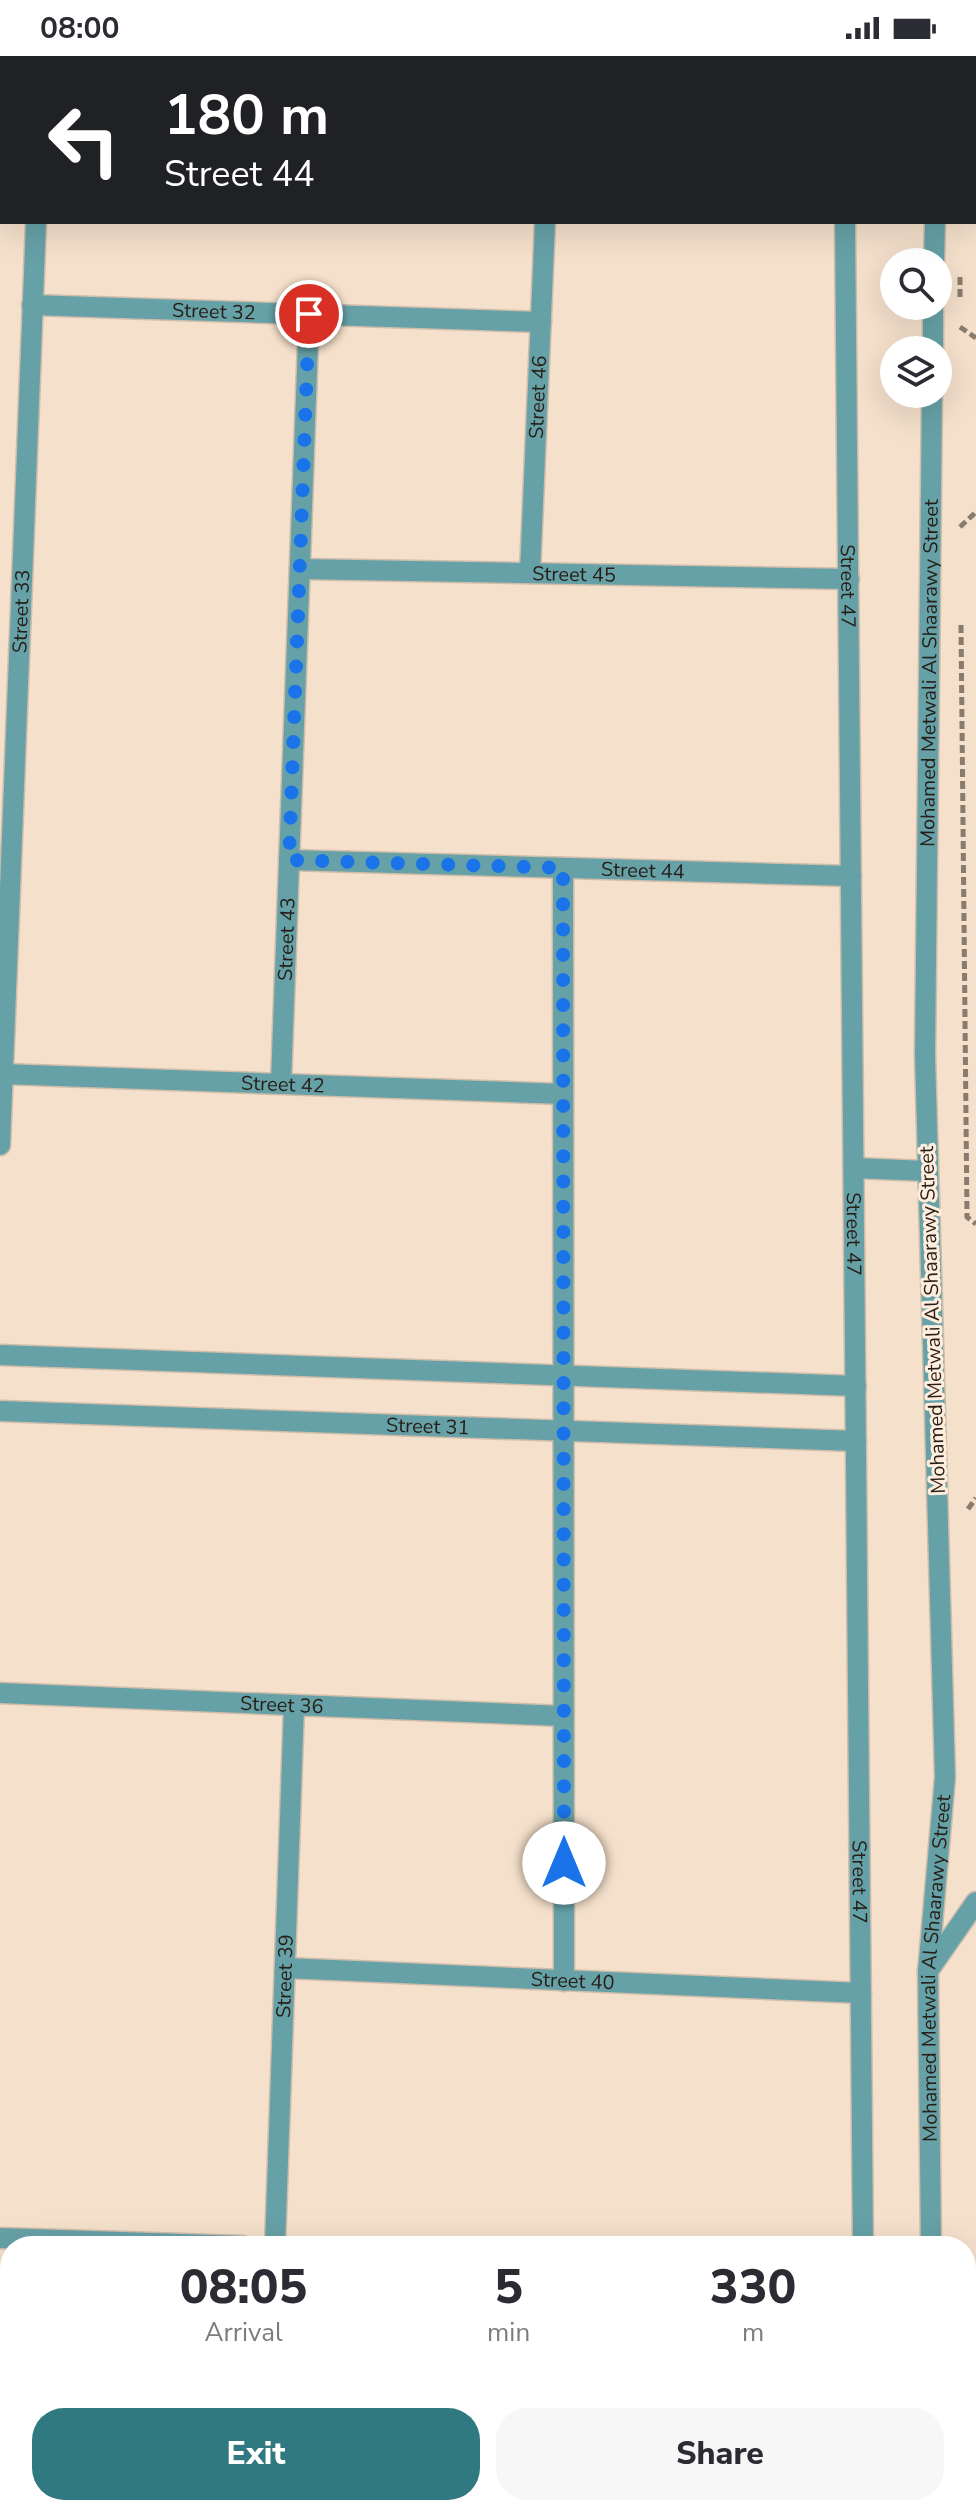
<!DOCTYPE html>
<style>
:root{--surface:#fff;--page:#f7f7f7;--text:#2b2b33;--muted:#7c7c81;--accent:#317980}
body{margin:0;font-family:"Nunito Sans",sans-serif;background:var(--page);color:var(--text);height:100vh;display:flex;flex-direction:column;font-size:30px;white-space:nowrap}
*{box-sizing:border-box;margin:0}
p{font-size:26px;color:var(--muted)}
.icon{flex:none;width:44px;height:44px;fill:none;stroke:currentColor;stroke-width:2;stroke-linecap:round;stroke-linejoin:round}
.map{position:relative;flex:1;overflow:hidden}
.panel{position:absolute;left:0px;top:2180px;width:976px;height:280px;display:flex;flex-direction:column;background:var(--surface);border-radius:32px 32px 0 0;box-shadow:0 8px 32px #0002}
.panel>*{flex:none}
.top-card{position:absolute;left:0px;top:0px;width:976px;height:168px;box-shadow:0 8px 32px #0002;background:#202124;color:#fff;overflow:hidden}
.buttons{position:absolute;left:880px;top:192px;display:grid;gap:16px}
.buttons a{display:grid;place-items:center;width:72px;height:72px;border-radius:50%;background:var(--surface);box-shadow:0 8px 32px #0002;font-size:40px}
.pin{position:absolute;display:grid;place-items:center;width:68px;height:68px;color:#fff;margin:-34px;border:4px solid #fff;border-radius:50%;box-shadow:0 2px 8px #0007}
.me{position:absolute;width:88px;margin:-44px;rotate:0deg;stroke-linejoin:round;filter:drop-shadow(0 0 6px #0008)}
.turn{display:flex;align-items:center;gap:28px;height:168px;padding:0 32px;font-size:36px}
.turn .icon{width:104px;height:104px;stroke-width:2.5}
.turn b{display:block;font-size:56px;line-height:68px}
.eta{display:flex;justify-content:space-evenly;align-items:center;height:136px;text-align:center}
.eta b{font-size:48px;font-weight:800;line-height:56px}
.action{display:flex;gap:16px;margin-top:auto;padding:16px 32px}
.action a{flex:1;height:92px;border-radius:32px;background:var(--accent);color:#fff;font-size:32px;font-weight:800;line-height:92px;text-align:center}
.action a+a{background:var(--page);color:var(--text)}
.status{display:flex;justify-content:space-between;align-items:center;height:56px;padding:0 40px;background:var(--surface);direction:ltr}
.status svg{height:22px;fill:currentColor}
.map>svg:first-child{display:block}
</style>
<div class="status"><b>08:00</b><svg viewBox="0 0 49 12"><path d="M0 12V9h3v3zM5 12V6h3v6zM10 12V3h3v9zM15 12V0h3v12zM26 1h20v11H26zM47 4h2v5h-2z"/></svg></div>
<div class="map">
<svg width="976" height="2460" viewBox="0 0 976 2460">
<rect width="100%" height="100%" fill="#f4e0cb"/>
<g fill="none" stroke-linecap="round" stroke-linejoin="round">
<g stroke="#cfbdab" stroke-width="23">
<path id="service" d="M181,2460L182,2450"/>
</g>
<g stroke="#cfbdab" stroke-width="23">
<g id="minor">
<path d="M42,2V0"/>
<path d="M552,2V0"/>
<path d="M854,2V0"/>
<path id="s1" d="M845,166L863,2190"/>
<path id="s2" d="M32,249L541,266"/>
<path id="s3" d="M300,513L849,523"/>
<path id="s4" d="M530,517L545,166"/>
<path id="s5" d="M289,804L851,820"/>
<path d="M563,812L564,1925"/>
<path id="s6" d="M3,1018L563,1038"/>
<path id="s7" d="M281,1027L309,258"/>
<path id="s8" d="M0,1089L36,166"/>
<path d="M0,1299L856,1330"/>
<path id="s9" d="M0,1355L856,1385"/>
<path id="s10" d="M0,1637L563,1660"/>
<path id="s11" d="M285,1912L861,1937"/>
<path d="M0,2182L242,2190"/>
<path id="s12" d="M275,2190L294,1649"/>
<path d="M0,2255H10"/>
<path d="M865,2450V2460"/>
</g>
</g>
<g stroke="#cfbdab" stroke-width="23">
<g id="tertiary">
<path d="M950,2V0"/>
<path d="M969,2L970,0"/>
<path d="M934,206L935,166"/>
<path d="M933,294V250"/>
<path d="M854,1112L927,1115"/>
<path d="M928,1915L976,1846"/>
<path id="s13" d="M931,2190L928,1916L945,1721L925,999L932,338"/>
<path d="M966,2287L976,2297"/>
<path d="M934,2450V2460"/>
</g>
</g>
<g stroke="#897b6d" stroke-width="5" stroke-dasharray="8 4" stroke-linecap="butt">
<path d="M974,58L976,44"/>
<path d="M960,241V219"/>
<path d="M960,271L976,282"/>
<path d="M960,471L976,456"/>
<path d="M961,569L967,1161L976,1168"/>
<path d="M968,1453L976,1442"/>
</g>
<use href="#service" stroke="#66a1a7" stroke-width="20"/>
<use href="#minor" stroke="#66a1a7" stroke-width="20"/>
<use href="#tertiary" stroke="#66a1a7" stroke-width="20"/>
</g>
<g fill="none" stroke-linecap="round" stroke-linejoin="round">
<path stroke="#1a73e8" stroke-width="14" stroke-dasharray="0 25.2" d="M309,258L289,804L563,812L564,1807"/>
</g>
<g text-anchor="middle" stroke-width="6" stroke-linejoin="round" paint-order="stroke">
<g font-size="20" fill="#261e17" stroke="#fed">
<text dy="7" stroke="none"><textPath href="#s2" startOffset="182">Street 32</textPath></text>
<text dy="7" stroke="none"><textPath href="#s4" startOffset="176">Street 46</textPath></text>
<text dy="7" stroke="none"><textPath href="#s3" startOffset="274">Street 45</textPath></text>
<text dy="7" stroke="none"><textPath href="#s1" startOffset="364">Street 47</textPath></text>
<text dy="7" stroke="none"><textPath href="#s8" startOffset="534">Street 33</textPath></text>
<text dy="7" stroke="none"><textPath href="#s13" startOffset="1574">Mohamed Metwali Al Shaarawy Street</textPath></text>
<text dy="7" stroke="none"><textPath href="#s5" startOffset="354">Street 44</textPath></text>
<text dy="7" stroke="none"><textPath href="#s7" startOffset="144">Street 43</textPath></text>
<text dy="7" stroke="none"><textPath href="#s6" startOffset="280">Street 42</textPath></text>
<text dy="7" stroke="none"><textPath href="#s1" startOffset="1012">Street 47</textPath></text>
<text transform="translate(932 1264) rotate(-92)" y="7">Mohamed Metwali Al Shaarawy Street</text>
<text dy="7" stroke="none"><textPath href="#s9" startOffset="428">Street 31</textPath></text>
<text dy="7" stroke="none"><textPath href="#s10" startOffset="282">Street 36</textPath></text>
<text dy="7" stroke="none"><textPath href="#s1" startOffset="1660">Street 47</textPath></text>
<text dy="7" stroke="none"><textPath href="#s13" startOffset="278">Mohamed Metwali Al Shaarawy Street</textPath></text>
<text dy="7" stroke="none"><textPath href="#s12" startOffset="270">Street 39</textPath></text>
<text dy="7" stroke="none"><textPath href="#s11" startOffset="288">Street 40</textPath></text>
</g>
</g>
</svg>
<div class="buttons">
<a><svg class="icon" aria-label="search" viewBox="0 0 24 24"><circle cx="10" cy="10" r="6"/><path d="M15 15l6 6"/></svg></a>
<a><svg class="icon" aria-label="layers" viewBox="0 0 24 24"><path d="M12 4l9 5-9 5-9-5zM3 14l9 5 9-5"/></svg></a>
</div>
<div class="pin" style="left:309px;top:258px;background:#d93025"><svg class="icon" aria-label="arrive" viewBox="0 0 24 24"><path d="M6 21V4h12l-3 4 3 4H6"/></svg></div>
<svg class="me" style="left:564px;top:1807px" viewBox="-20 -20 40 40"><circle r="19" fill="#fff"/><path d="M0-13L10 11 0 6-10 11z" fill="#1a73e8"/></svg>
<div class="top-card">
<div class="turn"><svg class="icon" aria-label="left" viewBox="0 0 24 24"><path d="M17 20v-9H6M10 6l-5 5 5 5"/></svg><div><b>180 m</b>Street 44</div></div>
</div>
<section class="panel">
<div class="eta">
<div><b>08:05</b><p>Arrival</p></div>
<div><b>5</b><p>min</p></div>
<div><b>330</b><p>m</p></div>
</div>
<div class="action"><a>Exit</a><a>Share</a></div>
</section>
</div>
